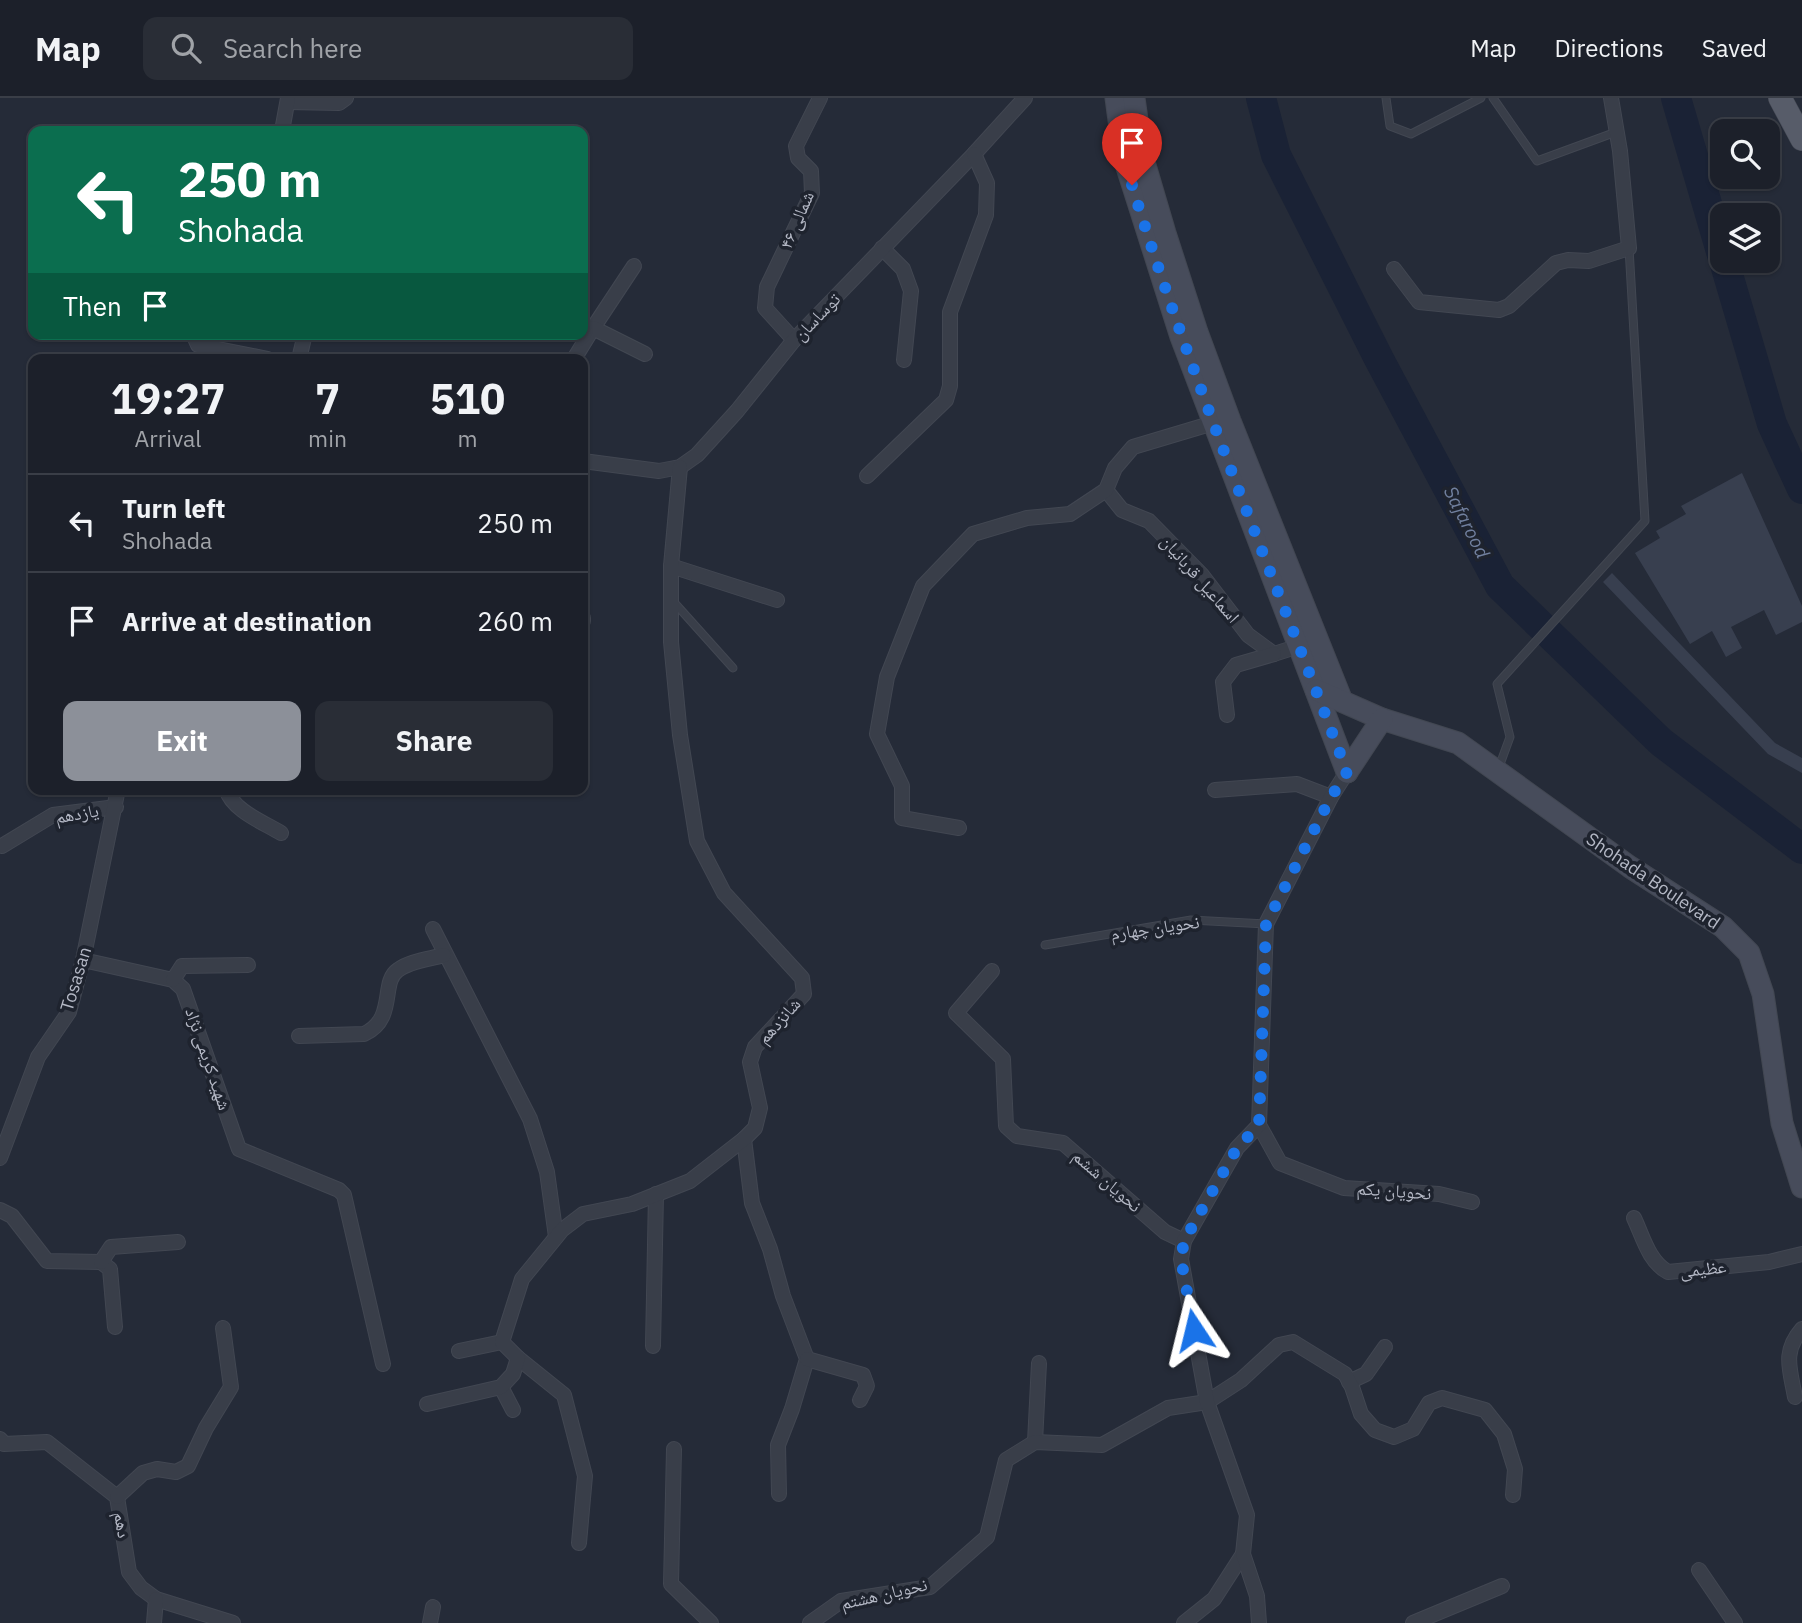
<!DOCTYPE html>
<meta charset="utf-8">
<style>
:root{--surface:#1c202a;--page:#292d36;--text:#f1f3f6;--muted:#a0a3a8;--line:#3a3e47;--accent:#8c9099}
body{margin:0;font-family:"IBM Plex Sans","Noto Naskh Arabic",sans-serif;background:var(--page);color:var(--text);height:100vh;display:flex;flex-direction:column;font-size:26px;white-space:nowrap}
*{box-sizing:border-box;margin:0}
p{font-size:23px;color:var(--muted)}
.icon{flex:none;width:38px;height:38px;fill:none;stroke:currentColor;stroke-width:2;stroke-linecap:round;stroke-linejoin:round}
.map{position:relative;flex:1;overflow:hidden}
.side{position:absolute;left:28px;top:256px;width:560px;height:441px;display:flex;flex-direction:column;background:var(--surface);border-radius:14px;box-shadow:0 2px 5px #0004,0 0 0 2px var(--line)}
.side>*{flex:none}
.top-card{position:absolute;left:28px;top:28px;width:560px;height:214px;border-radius:14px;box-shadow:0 2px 5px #0004,0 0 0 2px var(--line);background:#0b6e4f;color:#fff;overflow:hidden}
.tools{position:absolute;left:1710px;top:21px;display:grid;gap:14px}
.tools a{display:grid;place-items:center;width:70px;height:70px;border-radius:14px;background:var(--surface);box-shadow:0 2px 5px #0004,0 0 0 2px var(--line);font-size:35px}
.pin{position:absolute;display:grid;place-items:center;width:60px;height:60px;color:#fff;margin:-72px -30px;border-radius:50% 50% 50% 0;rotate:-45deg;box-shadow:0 0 7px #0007}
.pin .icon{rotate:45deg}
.me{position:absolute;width:77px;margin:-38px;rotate:350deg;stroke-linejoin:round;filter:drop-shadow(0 0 5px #0008)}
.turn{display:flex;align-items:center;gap:24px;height:147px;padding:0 35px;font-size:32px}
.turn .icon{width:91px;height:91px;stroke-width:2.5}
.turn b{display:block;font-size:49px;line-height:60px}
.then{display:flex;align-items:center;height:66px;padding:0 35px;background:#0003;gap:14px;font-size:26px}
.eta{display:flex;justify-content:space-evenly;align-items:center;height:119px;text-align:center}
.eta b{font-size:42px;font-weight:700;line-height:49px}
.primary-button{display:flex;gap:14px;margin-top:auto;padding:14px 35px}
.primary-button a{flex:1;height:80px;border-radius:14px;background:var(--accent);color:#fff;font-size:28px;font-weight:700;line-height:80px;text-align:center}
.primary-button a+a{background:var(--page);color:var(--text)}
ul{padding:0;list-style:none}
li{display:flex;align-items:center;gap:21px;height:98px;padding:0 35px;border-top:2px solid var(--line)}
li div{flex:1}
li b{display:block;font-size:26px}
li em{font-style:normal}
header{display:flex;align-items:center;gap:42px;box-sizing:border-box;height:98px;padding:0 35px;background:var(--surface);border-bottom:2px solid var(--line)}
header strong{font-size:33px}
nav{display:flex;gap:38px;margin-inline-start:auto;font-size:24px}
.search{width:490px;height:63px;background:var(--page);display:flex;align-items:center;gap:18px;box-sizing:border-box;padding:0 24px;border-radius:14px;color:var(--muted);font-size:26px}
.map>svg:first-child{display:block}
</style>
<header>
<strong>Map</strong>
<div class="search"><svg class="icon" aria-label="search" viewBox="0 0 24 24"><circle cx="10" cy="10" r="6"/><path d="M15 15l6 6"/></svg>Search here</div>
<nav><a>Map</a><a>Directions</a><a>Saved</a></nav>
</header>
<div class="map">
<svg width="1802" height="1525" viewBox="0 0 1802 1525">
<rect width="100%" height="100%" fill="#252b38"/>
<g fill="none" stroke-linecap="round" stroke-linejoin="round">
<g stroke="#1a2235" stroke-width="30">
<path d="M1261,0L1276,57L1379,261L1500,488L1661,644L1802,751"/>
<path d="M1676,0L1722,157"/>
<path d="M1724,163L1772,326L1802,391"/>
</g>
</g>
<g fill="#383f4f">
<path d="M1742,375L1802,508V524L1776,537L1764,512L1731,529L1742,550L1726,559L1712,533L1690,546L1635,455L1660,440L1656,433L1686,416L1681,408Z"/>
<path d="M1612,475L1775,645L1802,660V675L1768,656L1603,484Z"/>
</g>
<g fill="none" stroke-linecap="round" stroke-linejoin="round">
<g stroke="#424752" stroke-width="9">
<g id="service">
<path d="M1386,0L1390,28L1411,36L1481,0"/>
<path d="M1493,0L1537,63L1616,34"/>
<path d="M672,502L733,570"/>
<path d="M1499,669L1510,639L1497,586L1645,423L1629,150"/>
<path d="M1045,847L1191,822L1266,826"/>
</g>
</g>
<g stroke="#424752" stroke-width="16">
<g id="minor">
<path d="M288,4L339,5L346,0"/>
<path d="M282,33L288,0"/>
<path d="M882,150L903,171L911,193L904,262"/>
<path d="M1394,171L1419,204L1499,212L1509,208L1556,165L1568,162L1589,163L1629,150L1620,53L1611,0"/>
<path d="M593,230L634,168"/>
<path d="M193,236L198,247L268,261"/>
<path d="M794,242L765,210L767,189L812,95L811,73L798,60L796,48L820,0"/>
<path d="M299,261L305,236"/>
<path d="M574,261L593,230L645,256"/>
<path d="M583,363L659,373L680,369L697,357L737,313L794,242L974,56L1025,0"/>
<path d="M867,378L946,302L950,288V214L986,117L987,85L974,56"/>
<path d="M1106,392L1122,412L1149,423L1202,477L1248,537L1274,556L1299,548"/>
<path d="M671,468L777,502"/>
<path d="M583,520V523"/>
<path d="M1227,617L1223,584L1236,567L1274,556"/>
<path d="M226,691C233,713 263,724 281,735"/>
<path d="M1215,692L1297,686L1331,699"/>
<path d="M959,730L902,720V688L877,636L887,579L923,488L973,436L1027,420L1070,416L1106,392L1115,370L1133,349L1220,323"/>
<path d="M2,748L53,717L116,709"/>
<path d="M433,831L530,1021L547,1074L556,1139"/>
<path d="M83,862L173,882L183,891L239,1051L339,1092L344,1097L383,1266"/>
<path d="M992,873L956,915L1003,961L1006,1028L1017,1038L1063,1045L1165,1134L1184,1143"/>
<path d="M173,882L182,868L248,867"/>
<path d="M299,938L364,936C397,921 380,884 398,872C409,863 430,861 444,857"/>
<path d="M1259,1027L1280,1065L1344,1090L1439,1096L1472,1104"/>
<path d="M744,1041L752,1105L770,1151L783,1198L807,1261L792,1311L778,1347L779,1396"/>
<path d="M0,1060L38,959L69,914L83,862L118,691"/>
<path d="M0,1112L12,1118L47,1163L101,1164L110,1171L115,1229"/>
<path d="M1634,1120C1643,1139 1649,1164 1668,1174L1769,1164L1802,1156"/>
<path d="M101,1164L111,1149L178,1144"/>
<path d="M653,1248L656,1096"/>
<path d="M459,1253L502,1244"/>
<path d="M518,1260L564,1297L585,1378L579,1445"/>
<path d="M807,1261L863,1277L867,1288L860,1302"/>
<path d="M1349,1284L1366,1276L1385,1249"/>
<path d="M501,1289L513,1312"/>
<path d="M1795,1299C1790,1271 1782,1254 1802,1231"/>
<path d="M427,1306L501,1289L513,1276L518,1260L502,1244L522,1181L562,1132L583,1116L632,1106L690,1083L744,1041L755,1030L760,1010L750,964L755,949L804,896L802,880L724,795L697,743L680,637L671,544V468L680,369"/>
<path d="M0,1341L4,1346L47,1344L117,1399L129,1474L141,1490L156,1501L233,1525"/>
<path d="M1035,1344L1039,1265"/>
<path d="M674,1351L671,1486L711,1525"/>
<path d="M117,1399L143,1375L157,1371L176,1374L188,1368L206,1330L231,1289L223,1230"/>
<path d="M1699,1472L1735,1525"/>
<path d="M154,1525L156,1501"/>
<path d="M430,1525L433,1509"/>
<path d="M810,1525L841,1503L930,1489L987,1439L1006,1362L1035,1344L1102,1347L1168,1310L1207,1304L1241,1282L1279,1247L1293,1244L1345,1276L1352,1289L1361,1316L1375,1332L1394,1339L1413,1331L1429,1305L1442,1300L1485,1312L1504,1336L1515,1371L1513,1397"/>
<path d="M1184,1525L1214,1501L1243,1456"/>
<path d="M1259,1525L1257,1498L1243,1456L1247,1417L1207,1304L1181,1161L1184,1143L1237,1050L1259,1027L1266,826L1331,699L1347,674"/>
<path d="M1413,1525L1502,1488"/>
</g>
</g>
<g stroke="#424752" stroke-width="23">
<g id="secondary">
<path d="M1116,0L1124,60L1181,239L1347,674"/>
<path d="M1134,0L1142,57L1165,135L1197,234L1230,323L1342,603"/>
<path d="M1316,592L1382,621L1458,645L1630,769L1723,829L1749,855L1763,896L1782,1025L1802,1089"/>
<path d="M1347,674L1382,621"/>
</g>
</g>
<g stroke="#424752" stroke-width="24">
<path id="primary" d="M1780,0L1802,41"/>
</g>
<use href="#service" stroke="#393e49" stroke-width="7"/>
<use href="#minor" stroke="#393e49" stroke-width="14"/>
<use href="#secondary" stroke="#474c5b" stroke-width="21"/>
<use href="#primary" stroke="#575c69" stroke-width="23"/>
</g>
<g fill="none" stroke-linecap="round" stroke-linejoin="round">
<path stroke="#1a73e8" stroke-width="12" stroke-dasharray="0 21.6" d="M1132,87C1193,287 1274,479 1347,674L1331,699L1266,826L1259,1027L1237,1050L1184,1143L1181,1161L1194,1232"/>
</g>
<g text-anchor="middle" stroke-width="7" stroke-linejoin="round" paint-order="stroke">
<g font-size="18" fill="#b4b8c5" stroke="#1e232e">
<text transform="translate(797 122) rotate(-67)" y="6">شمالی ۴۶</text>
<text transform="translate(817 219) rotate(-46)" y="6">توساسان</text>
<text transform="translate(1200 481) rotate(49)" y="6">اسماعیل قربانیان</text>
<text transform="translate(77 716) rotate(-10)" y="6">یازدهم</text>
<text transform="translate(1653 783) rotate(34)" y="6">Shohada Boulevard</text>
<text transform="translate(1155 830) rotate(-8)" y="6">نحویان چهارم</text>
<text transform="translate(76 881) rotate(-73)" y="6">Tosasan</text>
<text transform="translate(779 923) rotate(-48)" y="6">شانزدهم</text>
<text transform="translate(208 961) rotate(71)" y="6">شهید کریمی نژاد</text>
<text transform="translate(1107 1083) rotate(41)" y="6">نحویان ششم</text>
<text transform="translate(1394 1093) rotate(4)" y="6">نحویان یکم</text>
<text transform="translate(1703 1171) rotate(-6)" y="6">عظیمی</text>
<text transform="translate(122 1427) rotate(81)" y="6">دهم</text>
<text transform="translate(884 1496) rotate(-13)" y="6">نحویان هشتم</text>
</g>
<g font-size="19" font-style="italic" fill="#71809f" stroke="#1e232e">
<text transform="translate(1467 424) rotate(63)" y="7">Safarood</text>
</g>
</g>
</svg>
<div class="tools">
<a><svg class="icon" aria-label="search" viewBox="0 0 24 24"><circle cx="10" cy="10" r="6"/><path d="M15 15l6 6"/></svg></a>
<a><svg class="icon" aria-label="layers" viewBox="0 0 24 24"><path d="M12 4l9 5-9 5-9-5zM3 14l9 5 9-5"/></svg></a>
</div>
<div class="pin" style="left:1132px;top:87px;background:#d93025"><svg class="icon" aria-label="arrive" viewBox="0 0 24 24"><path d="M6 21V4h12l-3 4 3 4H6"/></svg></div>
<svg class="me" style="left:1194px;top:1232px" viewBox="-20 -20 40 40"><path d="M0-17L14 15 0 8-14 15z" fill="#1a73e8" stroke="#fff" stroke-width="4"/></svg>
<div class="top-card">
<div class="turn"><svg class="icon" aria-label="left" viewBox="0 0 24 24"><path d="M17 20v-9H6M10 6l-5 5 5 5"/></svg><div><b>250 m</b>Shohada</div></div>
<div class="then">Then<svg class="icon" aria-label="arrive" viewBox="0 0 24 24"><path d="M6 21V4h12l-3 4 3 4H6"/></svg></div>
</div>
<section class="side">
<div class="eta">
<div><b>19:27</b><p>Arrival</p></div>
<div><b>7</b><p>min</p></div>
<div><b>510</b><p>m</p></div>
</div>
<ul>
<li><svg class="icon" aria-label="left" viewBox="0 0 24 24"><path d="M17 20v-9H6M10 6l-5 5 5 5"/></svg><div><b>Turn left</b><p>Shohada</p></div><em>250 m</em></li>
<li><svg class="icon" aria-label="arrive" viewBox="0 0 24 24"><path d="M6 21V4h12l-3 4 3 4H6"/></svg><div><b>Arrive at destination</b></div><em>260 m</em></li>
</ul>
<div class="primary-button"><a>Exit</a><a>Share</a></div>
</section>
</div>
